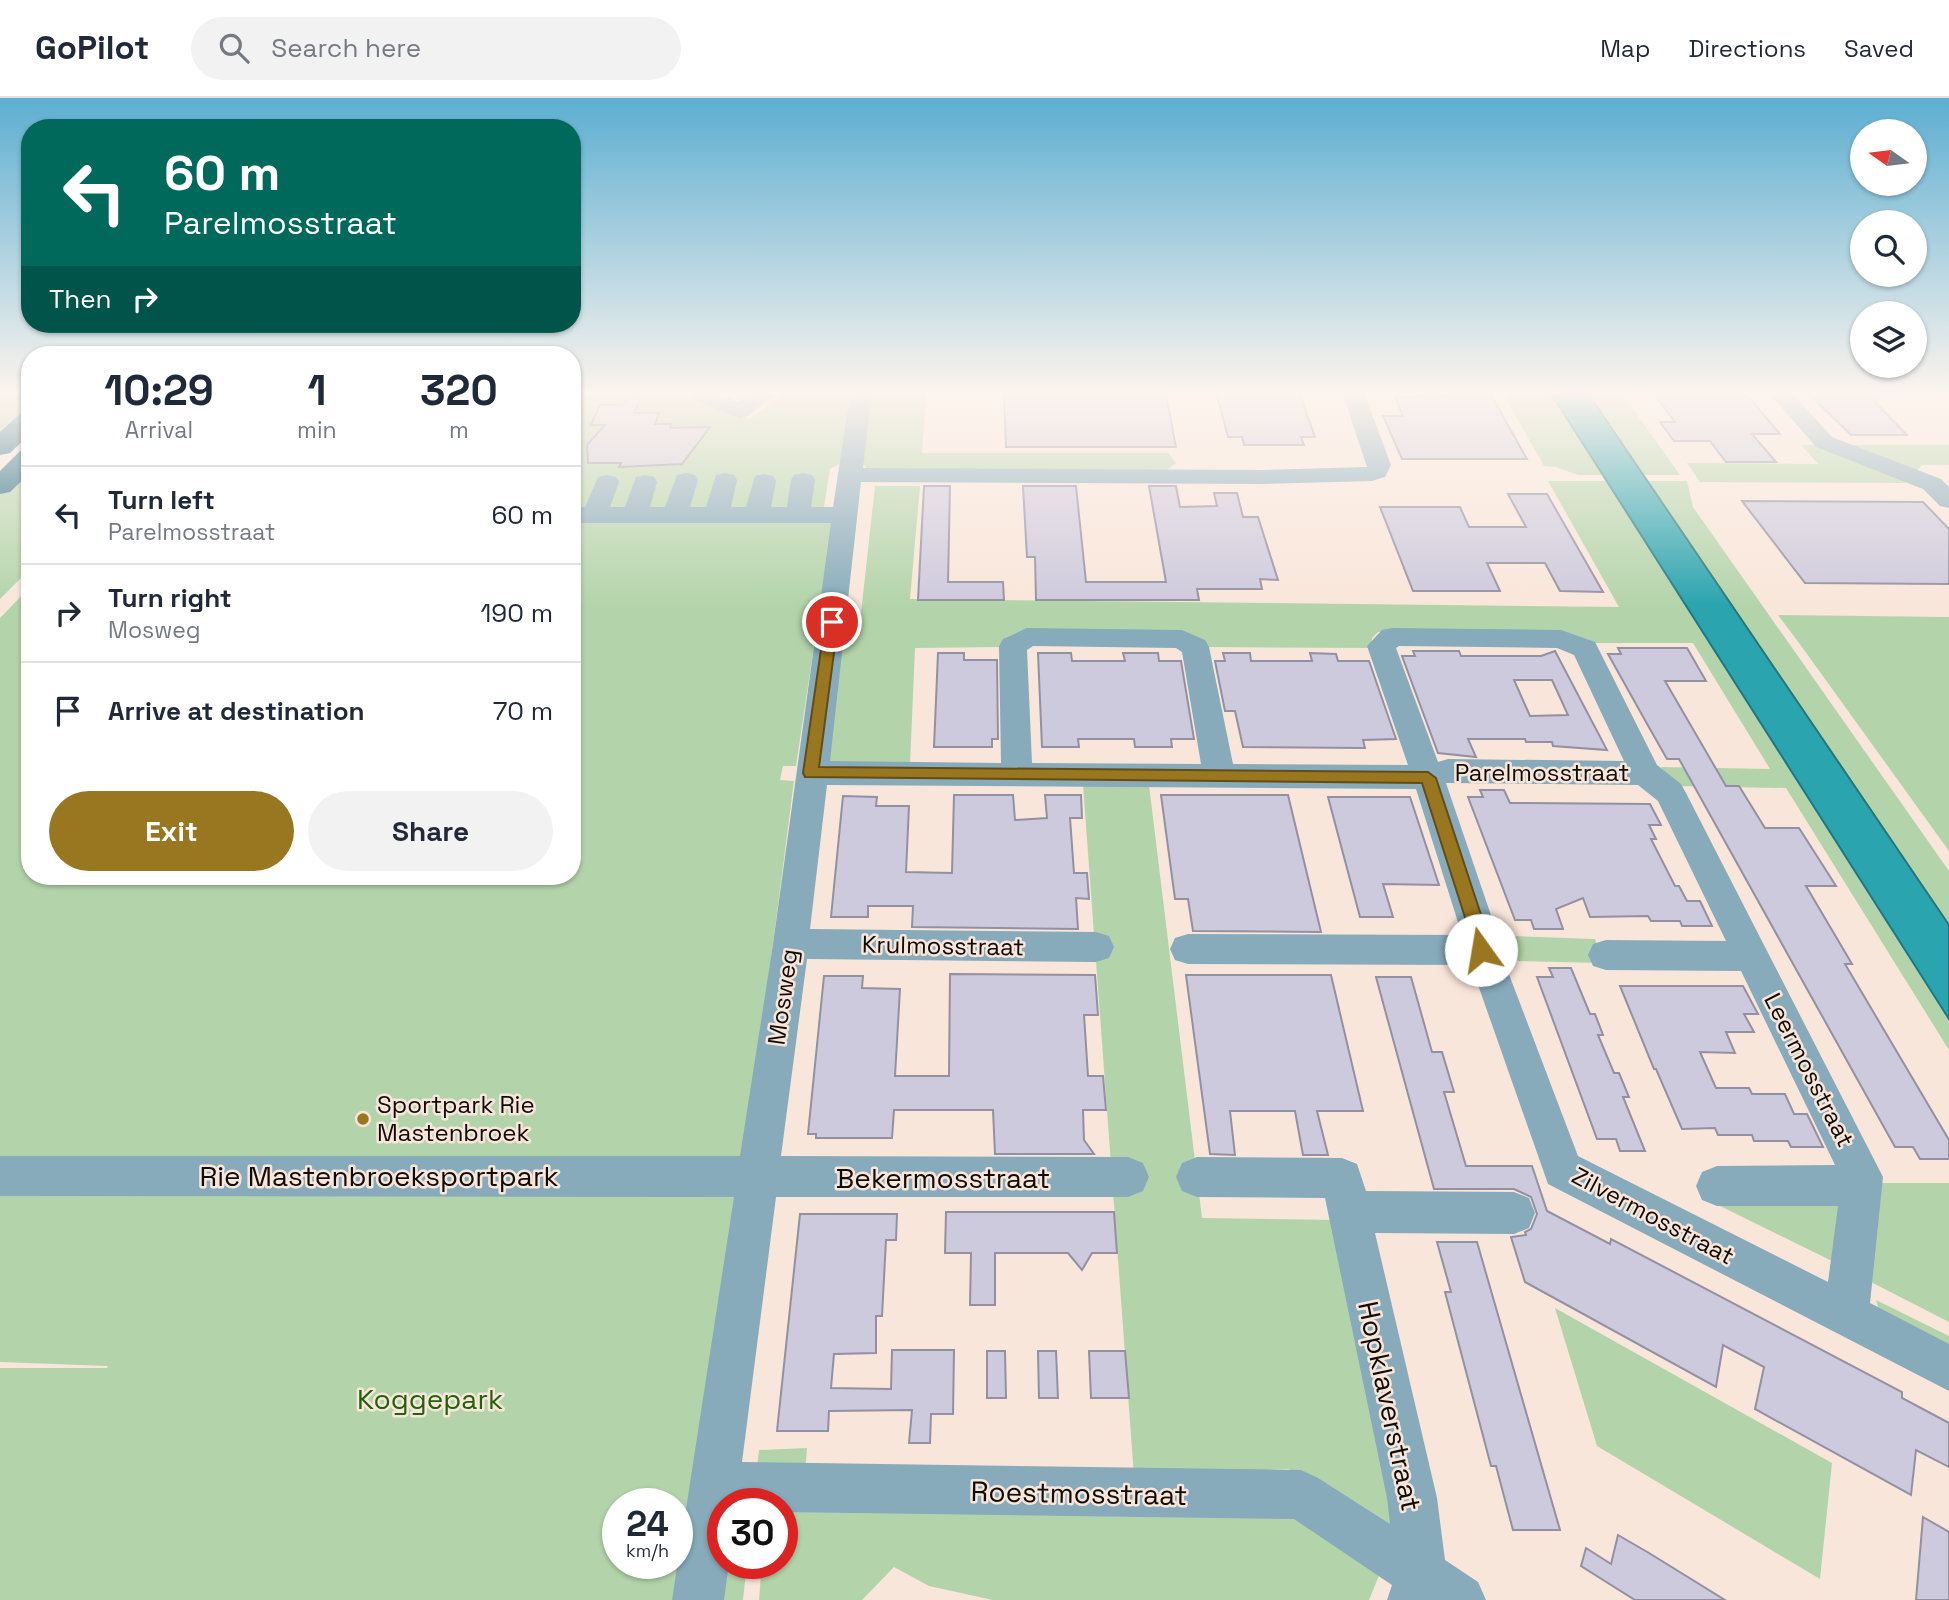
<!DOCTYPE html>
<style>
:root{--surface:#fff;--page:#f2f2f3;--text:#1f2937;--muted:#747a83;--line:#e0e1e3;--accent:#997620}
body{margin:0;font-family:"Space Grotesk",sans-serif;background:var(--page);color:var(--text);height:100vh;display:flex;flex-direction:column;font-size:26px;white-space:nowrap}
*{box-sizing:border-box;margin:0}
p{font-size:23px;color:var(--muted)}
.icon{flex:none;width:38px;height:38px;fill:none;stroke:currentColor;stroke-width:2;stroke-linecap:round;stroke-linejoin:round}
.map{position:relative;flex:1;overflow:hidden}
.drawer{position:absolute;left:21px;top:248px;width:560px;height:539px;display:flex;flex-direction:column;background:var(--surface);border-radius:28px;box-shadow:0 2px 5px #0004}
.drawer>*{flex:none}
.hud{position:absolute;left:21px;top:21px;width:560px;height:214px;border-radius:28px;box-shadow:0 2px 5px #0004;background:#00695c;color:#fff;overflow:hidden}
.needle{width:46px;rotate:284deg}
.buttons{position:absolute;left:1850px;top:21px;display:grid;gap:14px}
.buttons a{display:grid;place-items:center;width:77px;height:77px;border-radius:50%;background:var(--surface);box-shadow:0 2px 5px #0004;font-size:35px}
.speed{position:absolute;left:602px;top:1390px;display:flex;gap:14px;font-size:35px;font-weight:700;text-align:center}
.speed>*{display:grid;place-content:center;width:91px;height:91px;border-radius:50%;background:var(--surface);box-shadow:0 2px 5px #0004;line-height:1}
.speed small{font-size:18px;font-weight:400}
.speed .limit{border:10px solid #d22;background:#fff;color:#111}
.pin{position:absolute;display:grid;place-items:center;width:60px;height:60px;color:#fff;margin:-30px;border:4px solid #fff;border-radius:50%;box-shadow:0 2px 7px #0007}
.me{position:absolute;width:77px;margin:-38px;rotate:347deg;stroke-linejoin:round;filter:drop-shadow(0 0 5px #0008)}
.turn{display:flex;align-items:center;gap:24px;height:147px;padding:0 28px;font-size:32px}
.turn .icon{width:91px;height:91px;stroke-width:2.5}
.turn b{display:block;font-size:49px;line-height:60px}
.then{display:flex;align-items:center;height:66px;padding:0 28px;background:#0003;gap:14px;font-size:26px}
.eta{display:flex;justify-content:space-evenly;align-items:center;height:119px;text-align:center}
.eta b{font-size:42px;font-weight:600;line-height:49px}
.action{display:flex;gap:14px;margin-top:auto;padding:14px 28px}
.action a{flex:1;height:80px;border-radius:42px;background:var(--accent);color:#fff;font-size:28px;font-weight:600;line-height:80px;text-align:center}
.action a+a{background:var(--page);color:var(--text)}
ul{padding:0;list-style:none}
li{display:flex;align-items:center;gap:21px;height:98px;padding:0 28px;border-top:2px solid var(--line)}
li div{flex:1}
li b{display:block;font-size:26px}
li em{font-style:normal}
header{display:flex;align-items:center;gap:42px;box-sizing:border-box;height:98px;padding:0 35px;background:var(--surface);border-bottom:2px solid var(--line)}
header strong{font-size:33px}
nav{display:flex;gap:38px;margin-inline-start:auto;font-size:24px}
.search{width:490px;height:63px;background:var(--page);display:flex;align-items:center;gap:18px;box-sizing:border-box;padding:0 24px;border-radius:38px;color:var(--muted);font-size:26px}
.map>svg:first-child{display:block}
</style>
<header>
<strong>GoPilot</strong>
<div class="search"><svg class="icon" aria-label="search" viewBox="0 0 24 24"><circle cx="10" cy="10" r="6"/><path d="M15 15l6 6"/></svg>Search here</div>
<nav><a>Map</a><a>Directions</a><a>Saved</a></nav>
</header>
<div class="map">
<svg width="1949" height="1502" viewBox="0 0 1949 1502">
<rect width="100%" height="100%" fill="#f9e6da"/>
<g fill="#b3d4aa" fill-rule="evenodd">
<path d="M0,297H30V311L0,339Z"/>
<path d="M572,297H687L749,321L784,297H856L842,358L839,366L830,371L822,421H833L796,668H783L780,682L794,683L765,908L748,1096L684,1502H0V1270H107L108,1268L0,1264V520L30,489V779H572ZM618,1405H677V1465H618Z"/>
<path d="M872,297H926L922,355H1168L1176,365L1167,372H882L866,370L861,363Z"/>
<path d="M1504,297H1552L1602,377H1578L1556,369L1544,368Z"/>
<path d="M1589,297H1623L1680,377H1641Z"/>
<path d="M1801,347H1949V367H1922L1905,385L1700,384L1687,365L1818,366Z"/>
<path d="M30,368V471L0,501V397Z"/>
<path d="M1548,383H1607L1949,921V952L1786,690L1673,688L1661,669L1770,671L1693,545H1587L1405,534H1378L1372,540L1371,550L1208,549L1017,535L1007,539L1002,549L915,550L910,667L827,666L841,516L861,515L875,388H920L910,501L1619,509Z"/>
<path d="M1646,383H1687L1693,409L1949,773V827Z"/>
<path d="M1778,517L1949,519V753L1799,545Z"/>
<path d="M1083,687H1149L1202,1120L1339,1122L1385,1344L1392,1436L1322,1386L1288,1371L1134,1378Z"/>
<path d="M1510,838L1595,841L1603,865L1518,863Z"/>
<path d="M1874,1085H1949V1224L1865,1181Z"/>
<path d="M1841,1097L1832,1163L1710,1103Z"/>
<path d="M1876,1202L1949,1238V1257L1880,1216Z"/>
<path d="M1555,1210L1832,1365L1820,1481L1597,1348Z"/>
<path d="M807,1350L805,1375L756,1377L759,1352Z"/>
<path d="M766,1402L1312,1413L1385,1463L1369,1502H993L929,1488L894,1469L862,1502H759L762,1465H782V1405H766Z"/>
<path d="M725,1465H747L743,1502H720Z"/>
</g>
<path fill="#2aa4af" stroke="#23767d" stroke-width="2" d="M1552,297H1589L1949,827V921Z"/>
<g fill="#cecadd" stroke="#9390a1" stroke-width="2" fill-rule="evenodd">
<path d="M630,297H642L634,315H659L655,326H671L670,330L710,329L682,366L619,369L621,365H588L587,347L605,327H591L600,307H622Z"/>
<path d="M1004,297H1166L1176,349H1006Z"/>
<path d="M1217,297H1300L1315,339H1301L1304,347H1244L1242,339H1228Z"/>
<path d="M1491,297L1527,361H1402L1383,318H1403L1395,299Z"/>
<path d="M1655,297H1747L1780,336H1752L1776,364H1726L1710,343H1674L1660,324H1675Z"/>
<path d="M1810,297H1868L1907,337H1851Z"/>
<path d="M924,388H950L948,484H1003L1004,502H918Z"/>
<path d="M1023,388H1076L1086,484H1166L1149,388H1176L1180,409L1217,408L1214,395H1237L1243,419H1258L1278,482L1260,481L1262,491H1197L1199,502H1036L1035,459H1027Z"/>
<path d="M1508,396H1547L1603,494L1560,493L1545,465H1487L1500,493H1413L1380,409H1460L1469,429H1526Z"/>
<path d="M1742,403L1923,404L1949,431V486L1805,485Z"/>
<path d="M1618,550H1687L1706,583H1665L1726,688H1739L1765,730H1799L1836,788H1806L1852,866H1845L1949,1042V1061H1920L1913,1049H1895L1679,661H1667L1646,624L1608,556H1621Z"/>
<path d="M1413,553H1459L1461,558H1541L1555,553L1607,652L1553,648L1552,644H1526L1525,641H1468L1476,659L1438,655L1402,558H1415ZM1514,582H1552L1568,617L1530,618Z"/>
<path d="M938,555H964V562H997L998,641H992V649H934Z"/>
<path d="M1038,555H1071L1072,563H1125L1123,555H1158L1159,563H1181L1194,641H1171L1172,649H1135L1134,641H1078L1079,649H1042Z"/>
<path d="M1223,555H1250L1251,563H1312L1310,555L1336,556L1338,563H1369L1396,641L1363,642L1365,650L1243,649L1235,613H1225L1215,563H1225Z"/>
<path d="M1480,692H1504L1510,705L1650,706L1661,727H1649L1656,741H1651L1675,788H1679L1687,803H1700L1712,828H1682L1680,823H1651L1648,818L1590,819L1583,800L1556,811L1563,831H1534L1531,822H1515L1468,699H1483Z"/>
<path d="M954,697H1013L1015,722L1047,720L1045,697H1081L1082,720H1070L1074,775H1087L1089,801L1076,800L1078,831L912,829L913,808H868V819H831L843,698L877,699L876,708H909L906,774L952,775Z"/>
<path d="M1161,697H1288L1321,834L1193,833L1188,801H1175Z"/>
<path d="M1328,699H1410L1439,787L1383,786L1393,819H1360Z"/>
<path d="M1549,870H1571L1590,916H1595L1603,937H1598L1614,975H1619L1629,999H1623L1645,1053H1620L1616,1041H1597L1537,879H1553Z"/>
<path d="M950,876L1095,877L1098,917H1084L1088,978H1103L1106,1012H1083L1084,1042L1094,1056H995L993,1012H894L892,1040H816V1036H808L824,878H863L862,890L900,891L895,978H949Z"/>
<path d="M1186,877H1331L1363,1013H1317L1328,1057H1303L1295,1013H1230L1235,1057L1210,1056Z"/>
<path d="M1376,879H1411L1432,954H1442L1454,994H1444L1466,1068H1532L1547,1113L1610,1146L1611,1141L1902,1294V1300L1949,1325V1369L1916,1352L1911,1397L1755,1311L1764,1269L1723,1247L1716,1289L1525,1184L1511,1139L1526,1137L1525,1134L1531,1131L1537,1116L1531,1099L1514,1091H1434Z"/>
<path d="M1620,888H1743L1758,916H1744L1754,934H1726L1735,955L1700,954L1716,990H1749L1752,996H1785L1794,1016H1807L1823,1049H1791L1788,1043H1754L1752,1037H1718L1715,1030L1682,1031L1656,971H1654Z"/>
<path d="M946,1114H1114L1117,1155H1092L1082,1172L1068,1155H995V1207H970L971,1155H945Z"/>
<path d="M800,1116H897L896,1142H886L882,1218H876V1255L834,1256L831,1290L891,1291L892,1252H954L953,1316H931L930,1345H909L912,1312L829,1313L828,1333H777Z"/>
<path d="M1437,1144H1477L1560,1432H1513L1496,1368H1491L1445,1194H1451Z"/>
<path d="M987,1253H1005L1006,1300H987Z"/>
<path d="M1038,1253H1056L1058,1300H1039Z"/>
<path d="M1089,1253H1125L1129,1300H1091Z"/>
<path d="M1923,1419L1949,1434V1502H1916Z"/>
<path d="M1618,1437L1649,1455L1725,1502H1635L1581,1468L1586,1450L1611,1466Z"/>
</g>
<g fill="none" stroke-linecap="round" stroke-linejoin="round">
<g fill="#87abbb" fill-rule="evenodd">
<path d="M690,297H721L738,304L748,297H774L748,318L740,320L693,302Z"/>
<path d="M855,297H877L870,310L863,370L1262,372L1367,369L1343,297H1365L1391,367L1385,379L1372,383L1262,386L861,384L830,663L1001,665L999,548L1003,541L1027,530L1182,532L1205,542L1209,549L1233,666L1408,667L1367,548L1382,532L1392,530L1561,532L1595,544L1657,667L1681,686L1686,695L1883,1079L1870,1205L1949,1246V1293L1548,1086L1471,867L1188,866L1175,862L1170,851L1175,840L1188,836L1462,837L1416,691L827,687L810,831L1096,834L1109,838L1114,849L1109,860L1096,864L807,861L781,1058L1128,1059L1143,1065L1149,1079L1143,1093L1128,1099H776L742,1364L1301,1372L1318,1380L1390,1426L1387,1400L1325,1100L1197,1099L1182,1093L1176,1079L1182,1065L1197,1059L1342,1060L1357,1066L1366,1093L1514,1094L1529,1100L1535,1115L1529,1130L1514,1136L1375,1135L1437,1400L1445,1462L1478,1484L1486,1502H1387L1392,1487L1294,1421L782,1414V1405H723V1465H729L724,1502H672L734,1099L0,1098V1058H740L773,846L831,425H572V409H585L598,379L607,377L616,379L619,384L610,409H625L636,379L645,377L654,379L657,384L650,409H665L677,377L686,375L695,377L698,382L690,409H706L716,377L725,375L734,377L737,382L731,409H746L755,378L764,376L773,378L776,383L771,409H787L791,382L794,377L803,375L812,377L815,382L811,409H833L848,310ZM1033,548L1176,550L1182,554L1201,666L1032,665L1027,552ZM1399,548L1557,550L1574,557L1624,663L1448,661L1438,664L1396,550ZM1446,685L1638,687L1658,703L1726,843L1606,842L1593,846L1588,857L1593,868L1606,872L1741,873L1835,1067L1717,1068L1702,1074L1696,1088L1702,1102L1717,1108H1838L1828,1184L1578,1058L1499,850L1497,835Z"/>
<path d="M1771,297H1794L1832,339L1941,381L1949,389V410L1940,408L1923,391L1816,349Z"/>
</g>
<g fill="#115f7a" fill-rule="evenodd">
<path d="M30,313V336L10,355L0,357V334L21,315Z"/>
<path d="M30,351V375L10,394L0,396V373L20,353Z"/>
</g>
</g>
<linearGradient id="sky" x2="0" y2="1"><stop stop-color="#5caed1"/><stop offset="0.58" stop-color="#fcf4ee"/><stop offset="1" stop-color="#fcf4ee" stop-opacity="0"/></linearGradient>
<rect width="1949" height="508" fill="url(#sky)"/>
<path fill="#997620" stroke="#634d15" stroke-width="2" d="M832,520L838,524L819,669L1428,674L1436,680L1487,835L1490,852L1487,857L1481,859L1475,857L1470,835L1422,685L805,679L803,675L825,524Z"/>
<circle fill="#997620" stroke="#f9e6da" stroke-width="2.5" cx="363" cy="1021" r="7"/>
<g text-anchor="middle" stroke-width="5" stroke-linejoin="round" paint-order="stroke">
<g font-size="24" fill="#120c08" stroke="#f9e6da">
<text x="1542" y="683">Parelmosstraat</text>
<text transform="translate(943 848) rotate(1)" y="8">Krulmosstraat</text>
<text transform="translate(783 899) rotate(-82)" y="8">Mosweg</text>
<text transform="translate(1809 972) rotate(63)" y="8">Leermosstraat</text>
<text transform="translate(1653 1118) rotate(28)" y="8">Zilvermosstraat</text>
</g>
<g font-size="24" fill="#120c08" stroke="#f9e6da" text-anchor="start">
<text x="377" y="1015">Sportpark Rie<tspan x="377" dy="28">Mastenbroek</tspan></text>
</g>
<g font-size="28" fill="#120c08" stroke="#f9e6da">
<text x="379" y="1088">Rie Mastenbroeksportpark</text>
<text x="943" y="1090">Bekermosstraat</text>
<text transform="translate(1390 1308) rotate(78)" y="10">Hopklaverstraat</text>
<text transform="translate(1079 1395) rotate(1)" y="10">Roestmosstraat</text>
</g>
<g font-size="28" fill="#21620a" stroke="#f9e6da">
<text x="430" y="1311">Koggepark</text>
</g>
</g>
</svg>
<div class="buttons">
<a><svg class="needle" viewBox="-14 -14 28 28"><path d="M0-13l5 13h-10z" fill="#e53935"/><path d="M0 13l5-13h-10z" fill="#747a83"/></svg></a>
<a><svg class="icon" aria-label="search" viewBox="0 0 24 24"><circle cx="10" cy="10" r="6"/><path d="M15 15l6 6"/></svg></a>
<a><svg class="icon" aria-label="layers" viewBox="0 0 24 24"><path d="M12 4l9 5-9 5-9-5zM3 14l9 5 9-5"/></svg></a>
</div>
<div class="speed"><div>24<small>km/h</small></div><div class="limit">30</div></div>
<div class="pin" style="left:832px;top:524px;background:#d93025"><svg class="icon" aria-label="arrive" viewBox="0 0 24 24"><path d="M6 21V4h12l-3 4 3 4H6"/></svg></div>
<svg class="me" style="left:1481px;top:852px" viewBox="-20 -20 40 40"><circle r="19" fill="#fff"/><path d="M0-13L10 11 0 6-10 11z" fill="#997620"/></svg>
<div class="hud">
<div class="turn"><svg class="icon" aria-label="left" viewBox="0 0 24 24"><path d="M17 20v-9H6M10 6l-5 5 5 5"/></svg><div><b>60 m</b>Parelmosstraat</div></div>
<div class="then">Then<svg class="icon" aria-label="right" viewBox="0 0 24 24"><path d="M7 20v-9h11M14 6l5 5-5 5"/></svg></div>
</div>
<section class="drawer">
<div class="eta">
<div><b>10:29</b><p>Arrival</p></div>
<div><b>1</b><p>min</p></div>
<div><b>320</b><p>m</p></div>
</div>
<ul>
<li><svg class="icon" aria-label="left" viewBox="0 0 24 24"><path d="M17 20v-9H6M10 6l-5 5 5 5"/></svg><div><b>Turn left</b><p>Parelmosstraat</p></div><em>60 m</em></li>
<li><svg class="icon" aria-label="right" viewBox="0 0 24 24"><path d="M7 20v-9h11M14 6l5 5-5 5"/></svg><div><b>Turn right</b><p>Mosweg</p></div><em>190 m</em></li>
<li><svg class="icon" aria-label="arrive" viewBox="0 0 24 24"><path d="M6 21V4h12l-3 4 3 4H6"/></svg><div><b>Arrive at destination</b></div><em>70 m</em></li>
</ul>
<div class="action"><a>Exit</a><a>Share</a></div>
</section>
</div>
